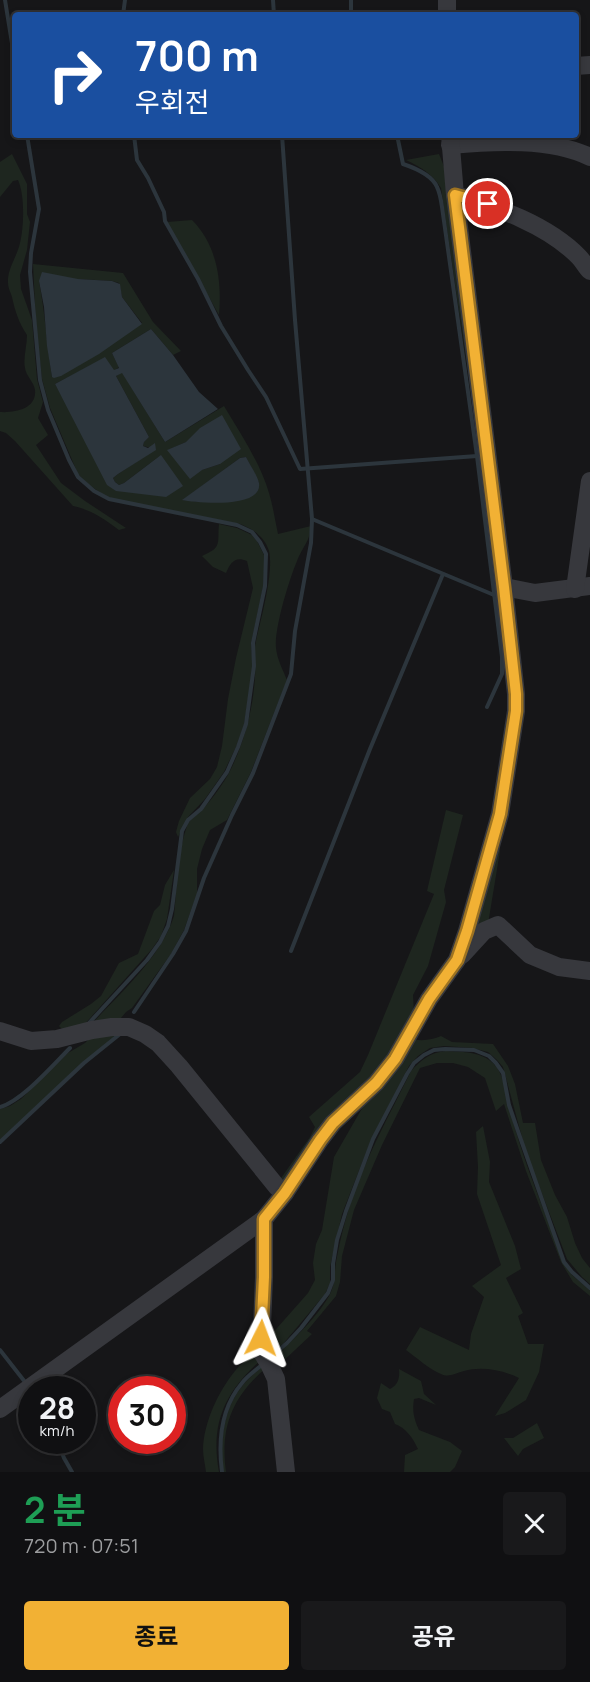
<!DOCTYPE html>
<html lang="ko">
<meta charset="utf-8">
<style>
:root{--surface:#101012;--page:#19191b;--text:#f1f3f6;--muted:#9c9d9f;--line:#303032;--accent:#f2b134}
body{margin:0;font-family:Manrope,"Noto Sans KR",sans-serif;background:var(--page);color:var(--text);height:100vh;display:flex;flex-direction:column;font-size:22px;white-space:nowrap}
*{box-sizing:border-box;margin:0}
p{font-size:20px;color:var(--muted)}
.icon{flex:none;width:33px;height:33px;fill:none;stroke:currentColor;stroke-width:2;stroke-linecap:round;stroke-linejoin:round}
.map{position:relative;height:1472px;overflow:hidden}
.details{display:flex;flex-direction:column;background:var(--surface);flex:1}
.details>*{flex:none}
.guide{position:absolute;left:12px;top:12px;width:567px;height:126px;border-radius:6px;box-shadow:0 3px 9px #0003,0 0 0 2px var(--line);background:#1a4fa0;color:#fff;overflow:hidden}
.speed{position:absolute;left:18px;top:1376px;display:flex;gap:12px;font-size:30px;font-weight:700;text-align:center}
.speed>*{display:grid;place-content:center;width:78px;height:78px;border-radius:50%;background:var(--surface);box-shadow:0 3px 9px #0003,0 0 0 2px var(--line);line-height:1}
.speed small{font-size:15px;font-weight:400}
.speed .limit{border:9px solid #d22;background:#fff;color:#111}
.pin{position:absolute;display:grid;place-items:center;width:51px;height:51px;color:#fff;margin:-26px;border:3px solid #fff;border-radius:50%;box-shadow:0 2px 6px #0007}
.me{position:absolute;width:66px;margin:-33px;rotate:3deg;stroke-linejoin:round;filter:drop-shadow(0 0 4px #0008)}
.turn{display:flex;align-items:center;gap:21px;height:126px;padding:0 24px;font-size:27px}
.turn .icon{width:78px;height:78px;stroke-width:2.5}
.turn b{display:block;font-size:42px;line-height:51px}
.round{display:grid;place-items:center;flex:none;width:63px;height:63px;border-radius:6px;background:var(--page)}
.head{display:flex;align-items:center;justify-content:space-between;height:102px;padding:0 24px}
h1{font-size:36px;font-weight:700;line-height:45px;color:#1e9e55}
.primary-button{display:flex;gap:12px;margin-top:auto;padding:12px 24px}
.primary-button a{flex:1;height:69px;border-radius:6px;background:var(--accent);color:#111;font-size:24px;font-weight:700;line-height:69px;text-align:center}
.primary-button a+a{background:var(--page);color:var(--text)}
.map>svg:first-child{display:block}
</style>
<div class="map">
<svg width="590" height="1472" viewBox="0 0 590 1472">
<rect width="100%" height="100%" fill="#161618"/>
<g fill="#1e261f" fill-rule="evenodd">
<path d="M12,154L27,184V214L30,222L27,250L20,275L21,289L32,320L37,379L43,402L38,418L48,435L36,445L61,483L85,501L126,528L119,530C104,519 92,510 73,506L15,441L6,433L0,431V412C15,413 37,409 35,390C34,382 26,376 25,368C23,358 27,346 27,335C19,323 15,311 12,297C11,293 8,288 8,283C7,269 17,257 20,243C24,227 25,195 18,180L13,181L0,197V162Z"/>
<path d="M439,154L445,169L480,455L441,188C432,173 420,167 406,160Z"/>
<path d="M192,220C217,245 222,281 219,315L167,222Z"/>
<path d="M33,264L123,273L153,322L181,351L173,355L151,329L112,353L119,367L114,371L105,358L55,384L116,491L161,455L124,483L119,485L115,482L113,478L118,474L156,449L143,446L144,442L149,437L116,376L122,372L165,442L224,406C240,433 260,462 269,493C273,506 275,520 278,534L311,526C310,542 302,547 297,561C289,580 274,629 276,648C277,659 283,670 287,680L251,772L227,820L210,830L202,849L197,869V894L184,930L171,954L132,1008L126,1012L121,1018L88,1028C117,996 161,958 174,916C177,888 177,853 187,826C189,819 197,815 202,810C213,798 224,783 231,769C245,740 253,709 255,677C256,665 253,652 256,641C261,619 274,572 269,551C265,537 253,529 240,524L114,499L105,496L88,484L78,474L50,408L42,379L36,326ZM78,279L112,281L119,283L122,297L142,323L52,377C47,345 45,313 39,281ZM186,442L220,464L202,470L168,450ZM246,457L259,483L236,501L200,502L183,500L240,458Z"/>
<path d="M219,524L237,528L252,535L257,541L265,557L263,587L251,644L253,667L244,725L236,747L224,772L205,799L188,817L178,837L176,832L179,821L190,798L210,779L217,767L222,746L228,699L236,658L253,588L247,561C235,556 231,562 226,573L213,567L202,556C223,547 217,543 219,524Z"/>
<path d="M446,810L463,815L444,890L446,902L428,966L413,995L414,1013L397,1043L285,1186L279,1181L310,1137L315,1127L309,1117L360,1072L368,1055L434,894L427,891Z"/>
<path d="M498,827L500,851L488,924L470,930Z"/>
<path d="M174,870L167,919L161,936L152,949L83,1026L63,1030L59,1026L62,1022L91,1004L101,996L119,963L138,954L154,911L160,905L165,885Z"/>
<path d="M122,1031L82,1063L0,1140V1109L10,1106L21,1099L68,1053L85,1043L91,1037Z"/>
<path d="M441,1036L452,1042L493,1044L508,1066L515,1084L523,1123H535L541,1160L555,1195L567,1217L575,1243L582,1258L590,1268V1284L582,1277L567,1259L526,1152L503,1067L497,1060L488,1052L472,1048L444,1046L430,1048L418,1056L409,1066L371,1140L342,1214L330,1267V1283L325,1294L283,1344L266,1357L270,1336L308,1293L315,1280L313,1263L316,1244L322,1230L334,1157L372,1091L410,1038C419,1042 432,1040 441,1036Z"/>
<path d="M446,1051C462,1052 481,1051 494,1064C504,1074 505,1092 509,1106C522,1160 545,1211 564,1263L572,1275L590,1290V1296L573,1282L561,1262L526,1171L504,1104L496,1111L485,1078L468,1067L453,1063H437L420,1068L382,1145L354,1210L342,1256L340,1282L336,1296L307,1331L312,1334L278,1366L271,1360C289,1344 321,1314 331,1292C336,1280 334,1269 337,1257C340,1241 344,1224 349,1208C364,1160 389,1116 411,1071C421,1060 431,1052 446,1051Z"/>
<path d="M483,1126L490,1162L489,1182L515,1246L521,1269L506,1278L523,1313L518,1316L528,1344H544L539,1372L526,1400L505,1413L495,1416L519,1378C503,1370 481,1366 464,1371C456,1373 449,1378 441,1374C430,1370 416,1357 406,1350L420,1327L469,1350L471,1334L484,1297L472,1286L501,1265L477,1194L478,1167L476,1132Z"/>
<path d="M256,1352L261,1360C225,1392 210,1423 219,1472H206C205,1464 203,1456 203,1449C204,1422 218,1392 235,1371C240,1364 249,1359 256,1352Z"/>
<path d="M264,1365L266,1368C232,1397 220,1427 226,1472H223C220,1446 222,1416 237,1393C244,1382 254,1374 264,1365Z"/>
<path d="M399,1369L421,1381L424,1394L436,1405L419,1398L414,1399C412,1411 414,1419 419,1430L450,1442L462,1451L455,1467L450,1472H404L405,1455L418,1449C413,1438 406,1428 395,1424L390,1412L382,1409L377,1398L381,1383L390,1389C398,1385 400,1378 399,1369Z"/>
<path d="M537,1423L544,1438L523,1449L518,1456L504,1438H513Z"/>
</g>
<g fill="#2c353c">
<path d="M42,272L78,279L112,281L120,284L122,297L142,324L99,354L61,376L54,378L52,377L47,346L44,307L39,281Z"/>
<path d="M151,329L173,355L199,392L218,409L165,442L122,373L116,376L149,437L144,442L143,446L148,448L155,443L156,450L118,474L113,478L115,482L119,485L124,483L161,455L183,486L166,497L116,491L107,485L55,384L105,357L114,370L119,368L112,353Z"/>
<path d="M222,415L241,449L220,464L202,470L190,479L167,450L186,442L200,428Z"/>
<path d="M246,457C250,465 257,475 259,483C263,509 197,503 182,500L240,458Z"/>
</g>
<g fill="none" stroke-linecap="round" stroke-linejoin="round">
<g stroke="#2c353c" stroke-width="4">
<path d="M5,0L15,62"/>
<path d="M273,0L274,15"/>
<path d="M123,15L125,0"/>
<path d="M351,15V0"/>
<path d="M27,135L39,209L31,253L30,272L40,380L48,410L69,460L78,477L94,491L109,499L237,525L252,532L260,542L266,554L265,586L253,643L254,666L246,724L238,747L227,772L201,809L188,820L182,831L172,909L168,926L160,942L147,960L89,1023"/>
<path d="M134,135L137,160L148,178L164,212L165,221L198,279L221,326L248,370L266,397L300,469L477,456"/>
<path d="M397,135L403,164C415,168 432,175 437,187C440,193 441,200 442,207L477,456L502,657V674L487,707"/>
<path d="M312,519L494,595"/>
<path d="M291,951L370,749L443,574"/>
<path d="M134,1012L173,954L186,931L204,878L232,815L253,773L291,674L295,631L311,543L312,519L295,320L282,135"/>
<path d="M0,1107C22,1101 53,1065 70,1048"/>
<path d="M0,1142L84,1063L120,1034"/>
<path d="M0,1350L25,1382"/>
<path d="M271,1357L287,1343L301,1328L328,1293L333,1280V1264L337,1240L346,1211L373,1139L407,1074L414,1063L424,1055L434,1050L445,1049L474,1050L489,1056L496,1063L503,1073L509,1105L520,1137L564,1262L572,1272L590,1288"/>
<path d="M57,1440L64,1458L72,1472"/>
<path d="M222,1472C218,1441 221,1408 242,1383C247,1376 256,1370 263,1364"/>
</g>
<g stroke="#37383d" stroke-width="18">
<path d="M447,0V15"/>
<path d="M576,66L590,65"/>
<path d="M450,145C494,141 551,138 590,157"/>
<path d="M455,195C497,207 548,225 579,257C583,261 586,267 590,271"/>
<path d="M504,587L535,593L590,586"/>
<path d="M575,589L590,481"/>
<path d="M462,955L484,931L498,925L530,955L559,967L590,971"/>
<path d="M0,1031L31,1041L57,1039L92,1030L112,1027H129L145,1034L158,1043L179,1066L277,1187L285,1193"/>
<path d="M264,1219V1277L261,1351L269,1364L276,1379L286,1472"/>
<path d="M0,1409L264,1219L285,1193L320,1140L333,1123L376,1083L395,1059L429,999L457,960L467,931L500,814L516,711V694L504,587L455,195L450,135"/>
</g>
</g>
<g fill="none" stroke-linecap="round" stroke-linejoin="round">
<g stroke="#9d7322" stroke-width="15">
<path id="route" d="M261,1338L264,1277V1219L285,1193L320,1140L333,1123L376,1083L395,1059L429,999L457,960L467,931L500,814L516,711V694L504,587L455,195L488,204"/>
</g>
<use href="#route" stroke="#f2b134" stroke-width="10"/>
</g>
</svg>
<div class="speed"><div>28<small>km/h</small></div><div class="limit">30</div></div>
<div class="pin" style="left:488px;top:204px;background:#d93025"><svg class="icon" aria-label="arrive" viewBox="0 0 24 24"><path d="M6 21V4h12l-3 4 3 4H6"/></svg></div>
<svg class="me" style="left:261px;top:1338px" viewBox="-20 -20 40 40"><path d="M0-17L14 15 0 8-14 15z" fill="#f2b134" stroke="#fff" stroke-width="4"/></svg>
<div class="guide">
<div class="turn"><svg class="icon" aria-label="right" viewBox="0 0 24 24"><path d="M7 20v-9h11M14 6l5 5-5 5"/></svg><div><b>700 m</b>우회전</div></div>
</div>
</div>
<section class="details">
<div class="head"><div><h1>2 분</h1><p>720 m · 07:51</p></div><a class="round"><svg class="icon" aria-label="close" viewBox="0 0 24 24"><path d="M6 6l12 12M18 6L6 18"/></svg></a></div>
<div class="primary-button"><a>종료</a><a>공유</a></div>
</section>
